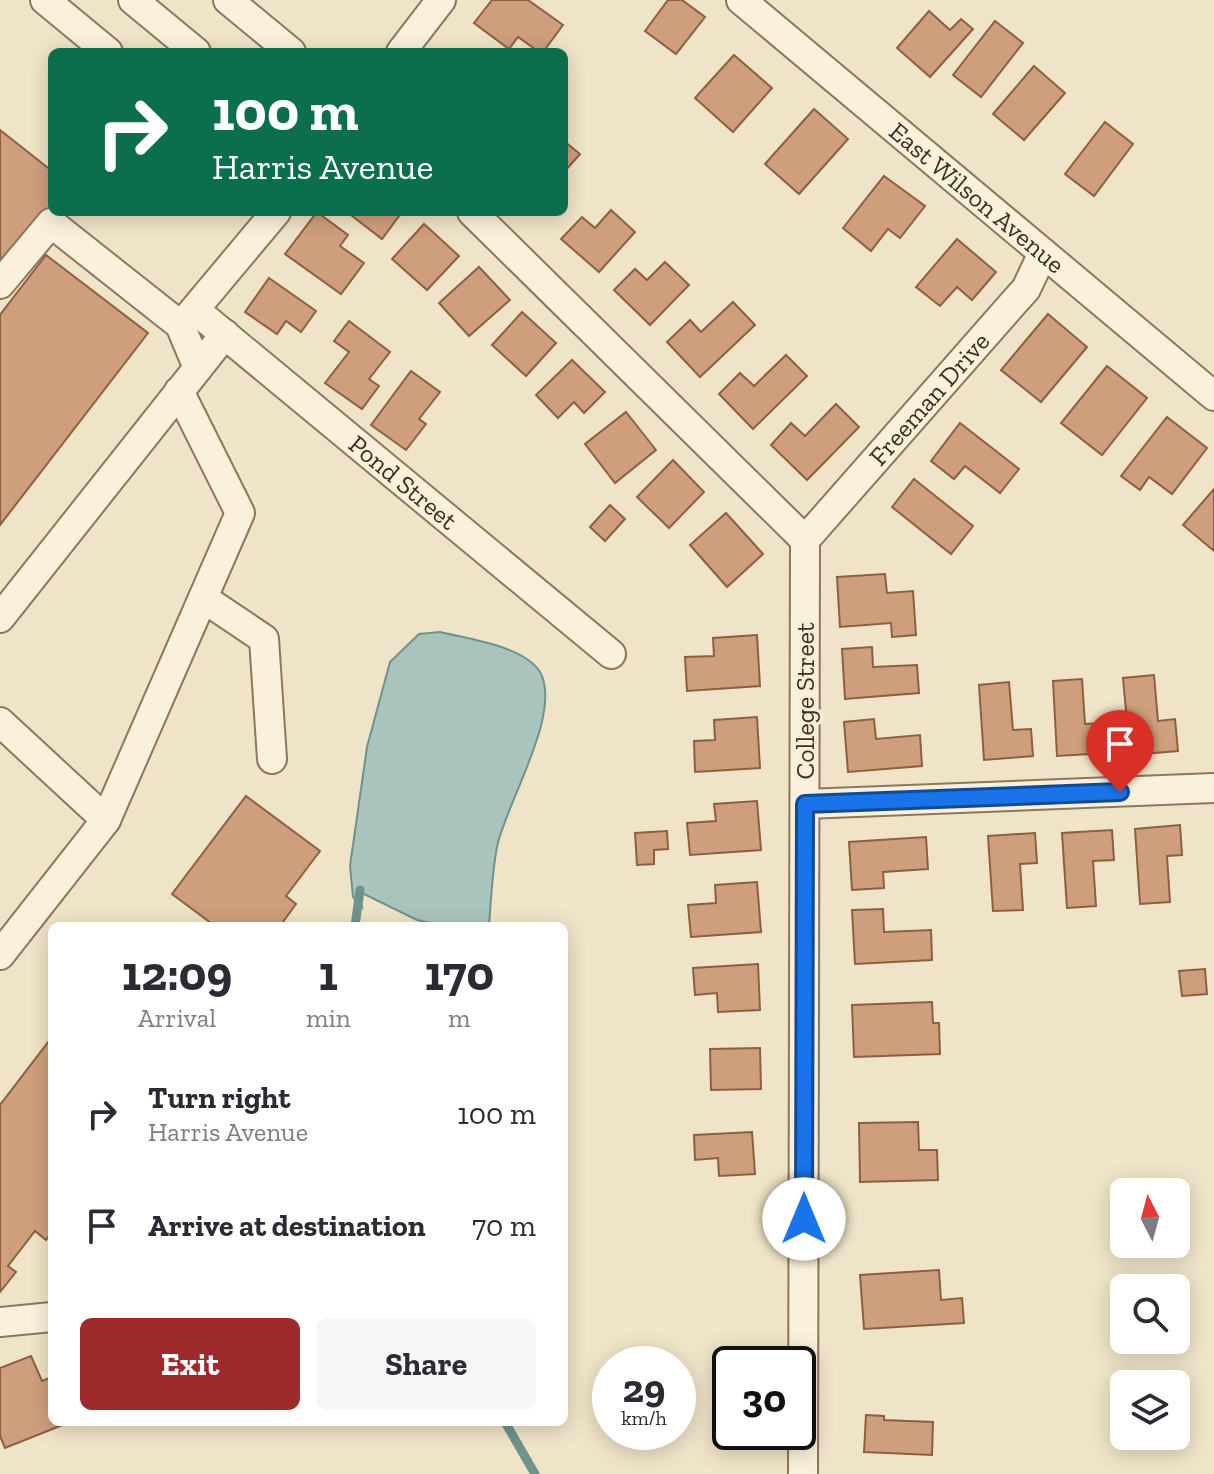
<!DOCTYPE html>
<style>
:root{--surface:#fff;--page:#f7f7f7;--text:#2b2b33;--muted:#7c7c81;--accent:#9e2a2b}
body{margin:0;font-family:"Zilla Slab",serif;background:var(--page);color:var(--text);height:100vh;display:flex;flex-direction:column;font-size:30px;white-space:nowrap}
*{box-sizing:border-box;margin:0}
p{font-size:26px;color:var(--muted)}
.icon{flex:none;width:44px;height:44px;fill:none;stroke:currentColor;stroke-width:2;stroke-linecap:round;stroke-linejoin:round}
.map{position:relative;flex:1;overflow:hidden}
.details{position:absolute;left:48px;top:922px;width:520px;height:504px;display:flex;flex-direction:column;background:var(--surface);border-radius:12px;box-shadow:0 4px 20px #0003}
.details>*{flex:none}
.banner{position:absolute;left:48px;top:48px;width:520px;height:168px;border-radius:12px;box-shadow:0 4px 20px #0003;background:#0b6e4f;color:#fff;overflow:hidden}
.needle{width:52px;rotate:354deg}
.controls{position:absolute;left:1110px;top:1178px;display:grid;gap:16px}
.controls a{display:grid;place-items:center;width:80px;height:80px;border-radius:12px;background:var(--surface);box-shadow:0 4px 20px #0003;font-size:40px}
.speed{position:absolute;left:592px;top:1346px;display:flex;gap:16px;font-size:40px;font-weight:700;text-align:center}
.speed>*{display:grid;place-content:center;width:104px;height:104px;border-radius:50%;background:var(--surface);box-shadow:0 4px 20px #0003;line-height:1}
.speed small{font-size:20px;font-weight:400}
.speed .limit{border:4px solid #111;border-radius:12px;background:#fff;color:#111}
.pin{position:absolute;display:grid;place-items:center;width:68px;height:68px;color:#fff;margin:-82px -34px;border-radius:50% 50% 50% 0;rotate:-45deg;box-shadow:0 0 8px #0007}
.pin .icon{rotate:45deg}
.me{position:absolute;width:88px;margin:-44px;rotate:0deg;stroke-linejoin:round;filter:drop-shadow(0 0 6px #0008)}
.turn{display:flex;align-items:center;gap:28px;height:168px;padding:0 32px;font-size:36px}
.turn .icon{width:104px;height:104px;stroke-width:2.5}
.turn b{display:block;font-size:56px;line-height:68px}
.eta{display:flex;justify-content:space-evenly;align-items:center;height:136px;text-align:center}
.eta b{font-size:48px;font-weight:700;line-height:56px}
.cta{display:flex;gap:16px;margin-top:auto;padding:16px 32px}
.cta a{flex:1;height:92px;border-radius:12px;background:var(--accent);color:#fff;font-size:32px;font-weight:700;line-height:92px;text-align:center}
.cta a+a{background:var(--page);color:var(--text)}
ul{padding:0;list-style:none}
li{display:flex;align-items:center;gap:24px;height:112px;padding:0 32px}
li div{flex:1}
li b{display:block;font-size:30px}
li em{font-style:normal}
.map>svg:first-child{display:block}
</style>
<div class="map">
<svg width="1214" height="1474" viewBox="0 0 1214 1474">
<rect width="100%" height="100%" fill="#f0e4c8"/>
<path fill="#a9c4bc" stroke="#6f938a" stroke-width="2" d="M440,632C468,639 524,646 540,672C563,713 505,805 497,847C492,873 491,900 489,926H444L417,920L360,892L362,907L353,897L350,866L367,747L390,662L419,634Z"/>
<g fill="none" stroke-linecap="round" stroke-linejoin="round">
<g stroke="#6f938a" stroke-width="9">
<path d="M355,926L360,890"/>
<path d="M505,1422L535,1474"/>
</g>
</g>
<g fill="#cf9f7d" stroke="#8d5f41" stroke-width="2">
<path d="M492,0H528L563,25L543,52H539L518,37L509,49L474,23Z"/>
<path d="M668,0H682L705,17L676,54L645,31Z"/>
<path d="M929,11L950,30L961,19L973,29L930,77L897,48Z"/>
<path d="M995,21L1023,43L981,97L953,75Z"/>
<path d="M734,55L772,88L733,132L695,98Z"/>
<path d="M1034,66L1065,93L1024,140L993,114Z"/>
<path d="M814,109L848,139L799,194L765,164Z"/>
<path d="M1105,122L1133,144L1094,196L1065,174Z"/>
<path d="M0,130L52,171V212L8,264L0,257Z"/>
<path d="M564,141L580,154L564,172Z"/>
<path d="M884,176L925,206L900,238L888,229L871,251L843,228Z"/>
<path d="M611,210L635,232L599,272L561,239L582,217L595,228Z"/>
<path d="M317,212L348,235L340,246L364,263L341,294L285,254Z"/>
<path d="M347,212H402L382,239Z"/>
<path d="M424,224L459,256L427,290L392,259Z"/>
<path d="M957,239L996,272L972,300L957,287L940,306L916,287Z"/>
<path d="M46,255L148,333L0,525V315Z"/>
<path d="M665,262L689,285L650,325L614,290L635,269L647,280Z"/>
<path d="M479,267L510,300L469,336L439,303Z"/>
<path d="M269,278L316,311L301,332L286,321L277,334L245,312Z"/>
<path d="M733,302L755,325L700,377L667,342L690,320L701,332Z"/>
<path d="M522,312L556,343L526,376L492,345Z"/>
<path d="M1048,314L1087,347L1041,402L1001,370Z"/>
<path d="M349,321L390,352L369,379L379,386L362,409L325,383L349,352L334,341Z"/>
<path d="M786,355L807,376L753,429L719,394L740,373L754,386Z"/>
<path d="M572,360L605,392L584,413L574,402L558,418L536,395Z"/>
<path d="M1107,366L1147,398L1102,455L1061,423Z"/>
<path d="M411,371L440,392L419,419L426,424L406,450L371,425Z"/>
<path d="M836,404L859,427L807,480L771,445L791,423L805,436Z"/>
<path d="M626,412L656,450L615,483L585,444Z"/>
<path d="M1167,417L1207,448L1172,494L1149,477L1140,490L1121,476Z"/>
<path d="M960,423L1019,469L1000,493L965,466L954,479L931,461Z"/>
<path d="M673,460L704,492L669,528L637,497Z"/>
<path d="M914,479L973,526L951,554L892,507Z"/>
<path d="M1214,489V551L1183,525Z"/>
<path d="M610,505L625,519L605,541L590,527Z"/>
<path d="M726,513L763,554L727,587L690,545Z"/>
<path d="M885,574L887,593L913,591L916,635L892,637L891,623L840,627L837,577Z"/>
<path d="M757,635L760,686L687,691L685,657L714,656L713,638Z"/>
<path d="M872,647L873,667L917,665L919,693L845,699L842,649Z"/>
<path d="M1154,675L1158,721L1175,719L1178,751L1130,755L1123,678Z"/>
<path d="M1082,679L1085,724L1105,723L1107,753L1057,756L1053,681Z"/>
<path d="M1009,682L1013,730L1031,729L1033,756L984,760L979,685Z"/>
<path d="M757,717L760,768L695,772L694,741L715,740L714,720Z"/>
<path d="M874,719L876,739L920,735L922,766L848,772L844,722Z"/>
<path d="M246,796L320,851L286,896L296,904L280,926H215L172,894Z"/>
<path d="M757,801L761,850L690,855L687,823L716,821L714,804Z"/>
<path d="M1180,825L1182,855L1167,856L1170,902L1140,904L1135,829Z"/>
<path d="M1112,830L1114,860L1093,861L1096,906L1067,908L1062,833Z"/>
<path d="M667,831L668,849L654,850V864L637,865L635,833Z"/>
<path d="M1035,833L1037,863L1020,864L1023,910L993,911L988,836Z"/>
<path d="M926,837L928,869L883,872L884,888L852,890L849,842Z"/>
<path d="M757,882L761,932L691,937L688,905L716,903L715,885Z"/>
<path d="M883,909L884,932L931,930L932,960L855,964L852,910Z"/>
<path d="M758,964L760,1010L718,1012L717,993L695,995L693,968Z"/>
<path d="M1205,969L1207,994L1182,996L1179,971Z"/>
<path d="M932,1002L933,1023H939L940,1054L854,1057L852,1005Z"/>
<path d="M52,1037V1232L46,1240L35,1231L8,1266L16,1272L0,1292V1105Z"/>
<path d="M760,1048L761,1089L711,1090L710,1049Z"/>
<path d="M918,1122L919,1150H937L938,1180L860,1182L859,1123Z"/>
<path d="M752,1132L755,1174L719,1176L718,1158L695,1160L694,1135Z"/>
<path d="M939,1270L941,1300L962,1298L964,1323L864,1329L860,1275Z"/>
<path d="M31,1356L42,1381L52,1377V1422H70L5,1448L0,1436V1368Z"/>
<path d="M866,1415L884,1416V1420L933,1422L932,1455L864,1452Z"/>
</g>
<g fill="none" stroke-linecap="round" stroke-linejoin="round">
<g stroke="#8d765c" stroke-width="32">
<g id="minor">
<path d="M45,0L108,52"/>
<path d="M133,0L196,52"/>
<path d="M228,0L291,52"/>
<path id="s1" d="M741,0L1214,396"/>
<path d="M401,52L441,0"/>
<path d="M472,212L805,540L803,1474"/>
<path d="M0,284L51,223L180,325L198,368"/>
<path id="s2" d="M195,310L611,654"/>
<path d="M184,322L276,212"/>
<path id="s3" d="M805,540L1016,300L1026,289L1043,253"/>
<path d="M203,598L264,639L272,759"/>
<path d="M0,618L225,334"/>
<path d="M0,722L106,820L0,955"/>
<path d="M805,804L1214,788"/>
<path d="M106,820L240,513L179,391"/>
<path d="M0,1322L52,1317"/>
</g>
</g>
<use href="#minor" stroke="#faf1dc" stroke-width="28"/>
</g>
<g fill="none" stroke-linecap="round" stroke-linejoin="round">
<g stroke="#114b97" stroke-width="20">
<path id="route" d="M804,1219L805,804L1120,792"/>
</g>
<use href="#route" stroke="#1a73e8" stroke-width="14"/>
</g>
<g text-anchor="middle" stroke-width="7" stroke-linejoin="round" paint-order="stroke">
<g font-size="26" fill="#3d2e20" stroke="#f7eed8">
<text dy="9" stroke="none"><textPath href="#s1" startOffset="308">East Wilson Avenue</textPath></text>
<text dy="9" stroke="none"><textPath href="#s3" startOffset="188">Freeman Drive</textPath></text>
<text dy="9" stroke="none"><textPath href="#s2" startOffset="270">Pond Street</textPath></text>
<text transform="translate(805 701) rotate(-90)" y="9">College Street</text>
</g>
</g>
</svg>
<div class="controls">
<a><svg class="needle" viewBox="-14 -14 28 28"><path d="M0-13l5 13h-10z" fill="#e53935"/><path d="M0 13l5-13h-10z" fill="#7c7c81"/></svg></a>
<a><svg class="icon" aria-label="search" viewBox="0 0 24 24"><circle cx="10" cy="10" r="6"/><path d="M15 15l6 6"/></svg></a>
<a><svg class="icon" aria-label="layers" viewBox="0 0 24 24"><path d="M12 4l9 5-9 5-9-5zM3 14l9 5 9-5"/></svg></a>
</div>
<div class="speed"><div>29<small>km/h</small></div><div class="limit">30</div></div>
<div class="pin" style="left:1120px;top:792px;background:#d93025"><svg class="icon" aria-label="arrive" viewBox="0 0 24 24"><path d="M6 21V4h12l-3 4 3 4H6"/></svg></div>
<svg class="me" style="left:804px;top:1219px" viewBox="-20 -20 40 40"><circle r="19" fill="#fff"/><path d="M0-13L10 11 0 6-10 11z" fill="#1a73e8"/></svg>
<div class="banner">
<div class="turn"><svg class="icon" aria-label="right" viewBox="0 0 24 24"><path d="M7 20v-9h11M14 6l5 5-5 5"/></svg><div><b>100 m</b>Harris Avenue</div></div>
</div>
<section class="details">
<div class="eta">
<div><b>12:09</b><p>Arrival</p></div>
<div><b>1</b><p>min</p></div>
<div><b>170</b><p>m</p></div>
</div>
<ul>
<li><svg class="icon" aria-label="right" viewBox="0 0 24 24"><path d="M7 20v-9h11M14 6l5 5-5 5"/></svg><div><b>Turn right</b><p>Harris Avenue</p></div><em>100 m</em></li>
<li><svg class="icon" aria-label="arrive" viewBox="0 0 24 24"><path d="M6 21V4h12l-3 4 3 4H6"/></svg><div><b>Arrive at destination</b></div><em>70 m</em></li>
</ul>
<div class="cta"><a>Exit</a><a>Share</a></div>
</section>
</div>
